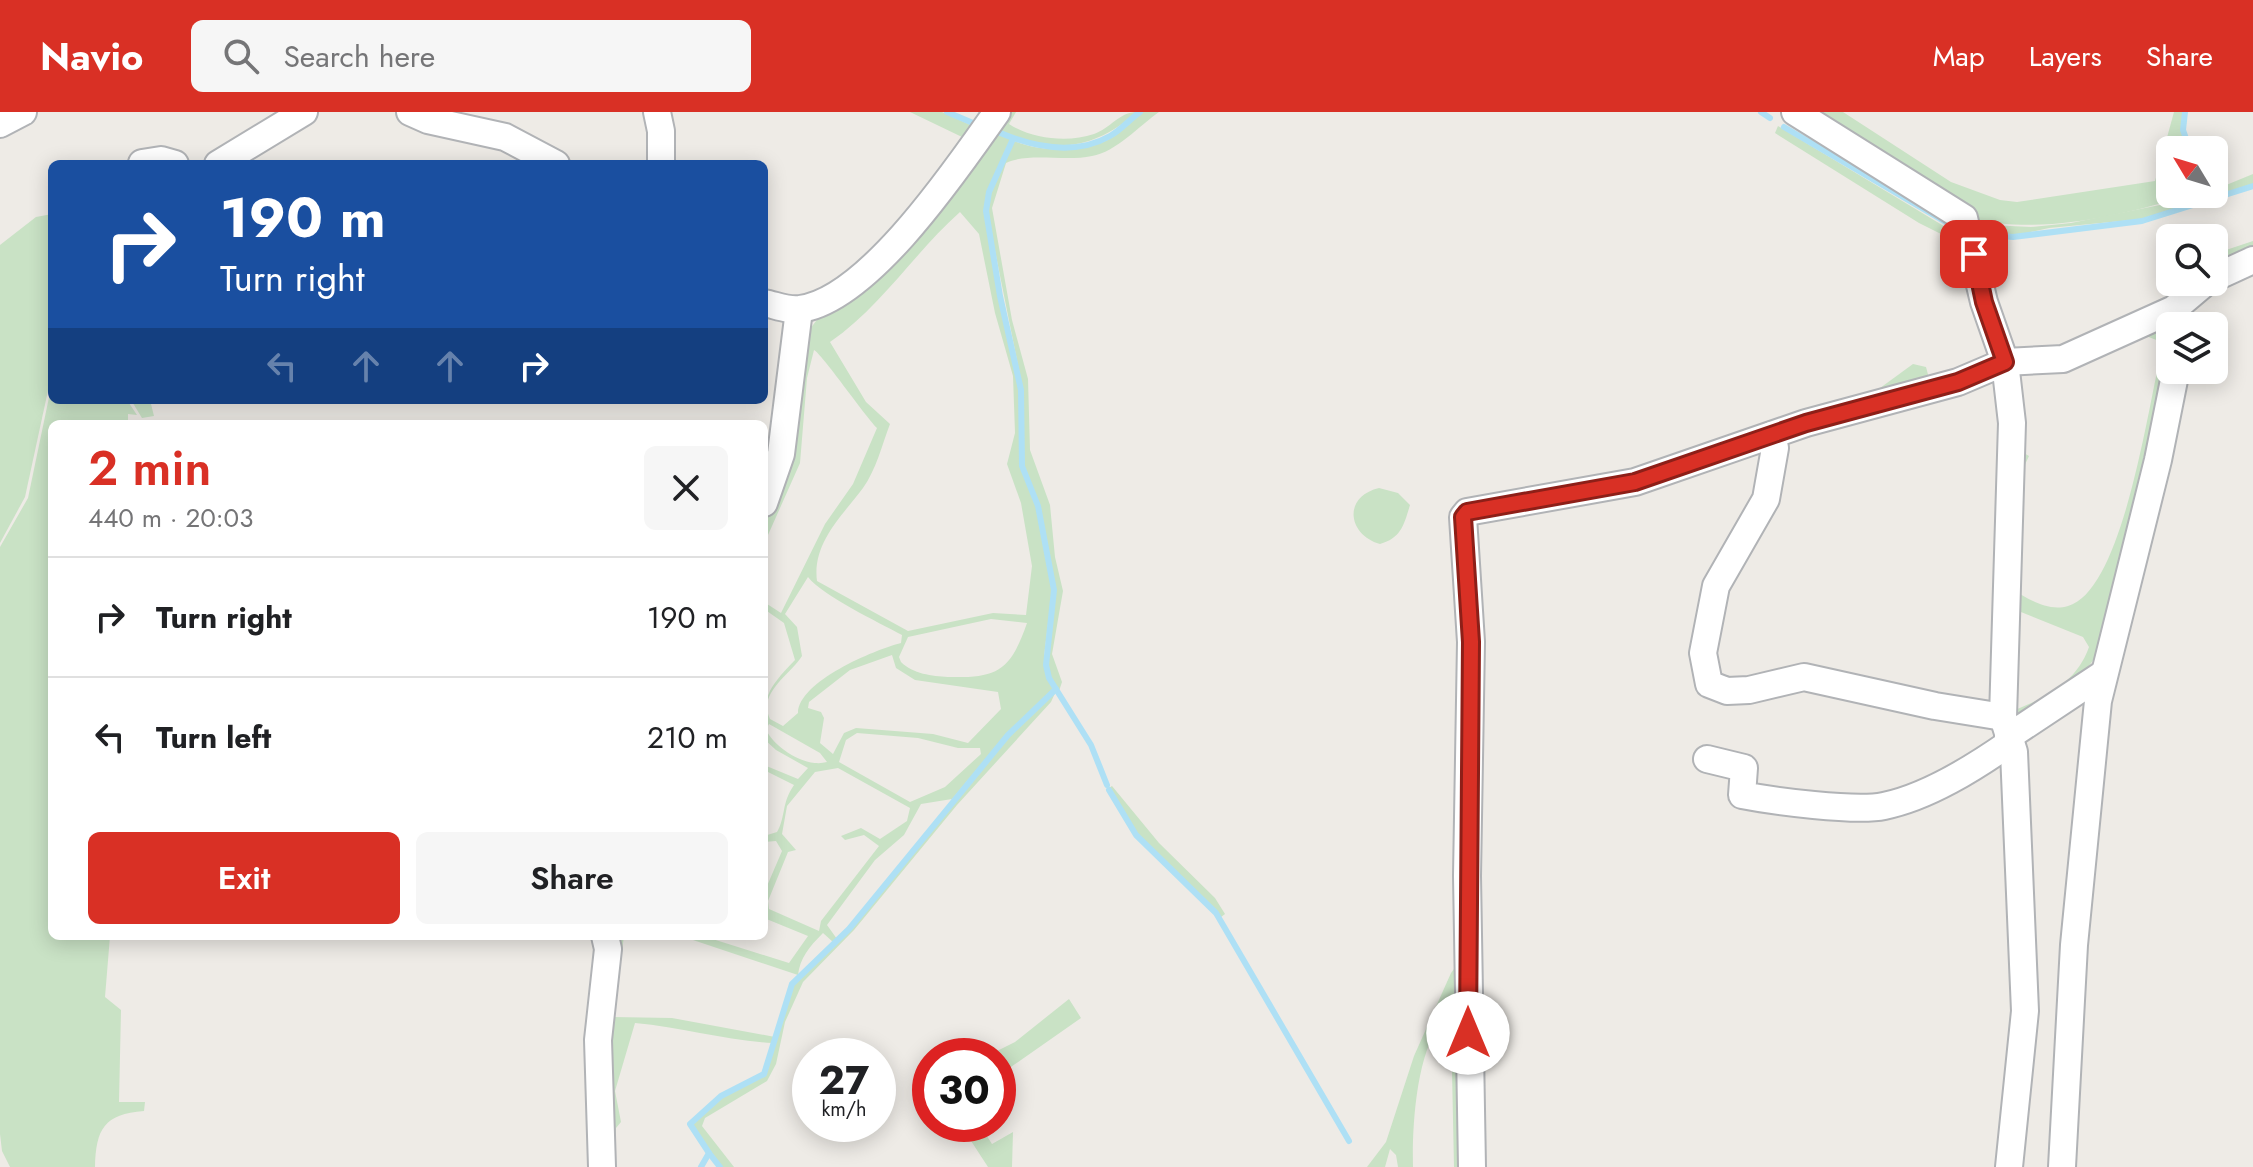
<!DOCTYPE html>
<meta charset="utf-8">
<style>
:root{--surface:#fff;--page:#f6f6f6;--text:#202124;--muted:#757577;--line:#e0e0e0;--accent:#d93025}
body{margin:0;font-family:Jost,sans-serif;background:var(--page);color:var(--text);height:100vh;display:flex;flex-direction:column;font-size:30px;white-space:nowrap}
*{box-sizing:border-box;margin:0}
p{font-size:26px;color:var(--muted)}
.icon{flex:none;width:44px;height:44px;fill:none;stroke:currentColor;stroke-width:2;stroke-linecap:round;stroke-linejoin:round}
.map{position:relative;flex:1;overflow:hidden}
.side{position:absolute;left:48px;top:308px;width:720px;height:520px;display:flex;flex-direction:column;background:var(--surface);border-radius:12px;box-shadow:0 4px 20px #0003}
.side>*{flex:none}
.banner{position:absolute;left:48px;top:48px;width:720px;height:244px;border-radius:12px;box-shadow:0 4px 20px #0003;background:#1a4fa0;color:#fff;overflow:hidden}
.needle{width:52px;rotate:308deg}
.controls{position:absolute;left:2156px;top:24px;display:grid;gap:16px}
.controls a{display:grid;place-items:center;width:72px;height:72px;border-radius:12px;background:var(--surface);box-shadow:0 4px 20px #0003;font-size:40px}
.speed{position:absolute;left:792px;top:926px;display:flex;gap:16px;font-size:40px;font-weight:700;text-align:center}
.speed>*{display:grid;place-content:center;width:104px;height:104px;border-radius:50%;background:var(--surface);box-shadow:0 4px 20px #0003;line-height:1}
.speed small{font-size:20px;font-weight:400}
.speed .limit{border:12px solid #d22;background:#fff;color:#111}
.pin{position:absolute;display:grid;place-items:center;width:68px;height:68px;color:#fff;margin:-34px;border-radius:16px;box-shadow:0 4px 12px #0006}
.me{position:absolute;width:88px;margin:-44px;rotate:0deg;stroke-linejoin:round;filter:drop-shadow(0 0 6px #0008)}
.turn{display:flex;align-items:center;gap:28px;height:168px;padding:0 40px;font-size:36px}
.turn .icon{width:104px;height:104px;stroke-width:2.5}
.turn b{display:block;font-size:56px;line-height:68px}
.lanes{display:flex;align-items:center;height:76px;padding:0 40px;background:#0003;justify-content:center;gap:40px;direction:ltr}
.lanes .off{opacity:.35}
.round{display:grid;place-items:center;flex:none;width:84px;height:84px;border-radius:12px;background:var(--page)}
.head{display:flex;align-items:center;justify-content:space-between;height:136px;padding:0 40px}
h1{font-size:48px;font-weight:600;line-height:60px;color:var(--accent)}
.button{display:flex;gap:16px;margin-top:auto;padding:16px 40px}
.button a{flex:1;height:92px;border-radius:12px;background:var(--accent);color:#fff;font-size:32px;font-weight:600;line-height:92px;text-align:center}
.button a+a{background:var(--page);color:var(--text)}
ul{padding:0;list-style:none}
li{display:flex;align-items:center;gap:24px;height:120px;padding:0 40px;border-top:2px solid var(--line)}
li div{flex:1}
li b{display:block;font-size:30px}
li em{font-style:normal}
header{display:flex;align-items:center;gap:48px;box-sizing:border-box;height:112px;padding:0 40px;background:var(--accent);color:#fff}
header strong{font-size:38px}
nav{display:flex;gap:44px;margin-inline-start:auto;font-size:28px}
.search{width:560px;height:72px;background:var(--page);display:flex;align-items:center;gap:20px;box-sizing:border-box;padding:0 28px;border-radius:12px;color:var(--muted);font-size:30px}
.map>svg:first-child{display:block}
</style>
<header>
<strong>Navio</strong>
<div class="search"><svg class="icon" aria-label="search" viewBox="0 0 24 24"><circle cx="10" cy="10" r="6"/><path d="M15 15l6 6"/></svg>Search here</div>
<nav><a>Map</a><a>Layers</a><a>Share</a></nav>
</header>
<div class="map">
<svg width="2253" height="1055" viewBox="0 0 2253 1055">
<rect width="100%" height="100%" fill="#eeebe6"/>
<g fill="#c9e2c5" fill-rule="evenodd">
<path d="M910,0H942L975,15L893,122L836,170L835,167C887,135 925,73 962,25Z"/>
<path d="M1006,0H1016L1009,12C1032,27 1068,31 1094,22C1111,16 1119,0 1137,0C1092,39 1054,42 999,19L998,22L1011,27L987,79L984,99L998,184L1020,279V355L1037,394L1052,478L1044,545L1048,567L1054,576L1007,622L952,687L921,692L904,723L875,748L827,813L837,827L833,830L823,821C809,835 800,846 798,863L681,824H703L789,851L808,824L764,806V781L782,739L776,729L764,730V724L777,720C786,704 781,692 794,673L764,658V653L798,667L808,656L776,638L764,627C764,584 765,579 795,548L784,511L764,497V490L781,501L825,412L853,372L877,316C865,304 821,241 814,238L807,266L800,351L764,432V404L776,384L807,221L819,205L838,194ZM960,100L979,122L995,201L1013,264L1015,321L1007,352L1021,391L1032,454L1026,503L993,501L908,519L817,469C812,431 842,404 863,376C876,358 882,333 890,312L866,290L830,230C881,195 914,141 960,100ZM808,465C823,484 878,510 902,523L901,531C874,538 799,569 798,601L783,614L770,607C757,581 790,563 802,544L797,515L785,502ZM991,507L1027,511C1010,560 997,566 948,565C932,564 913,562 901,550L899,545L908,525ZM892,543L896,556L915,568L998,580L1001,597L968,631L933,622L856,616L844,621L833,642L820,631L824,606L821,600L808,596L809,590L850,558ZM769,612L820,641L827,650C806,656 776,637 766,618ZM857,621L918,626L958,636H980L981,642L945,675L910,690L839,650L846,628ZM838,656L910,696L907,709L880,727L861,716L841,724L845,728L864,723L879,734L821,809L819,819L769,797L768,789L788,740L796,738L782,722L787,694L815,660Z"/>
<path d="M1142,0H1159C1139,14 1116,40 1092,44C1065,50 1029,40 1006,51L992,96L1012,208L1028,267L1030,338L1050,393L1055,445L1063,479L1052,542L1062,570L1059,579L1051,566L1047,545L1055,478L1040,394L1023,354V278L987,99L990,80L1014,29C1042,41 1087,41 1113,25C1124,18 1132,7 1142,0Z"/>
<path d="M1806,0H1843L1951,70L2000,88L2017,90L2155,69L2174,0H2183L2181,18L2188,38H2170V82H2194C2123,103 2042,124 1969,106Z"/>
<path d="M1778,14L1957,122L1959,131L1919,111L1775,21Z"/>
<path d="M2253,62V73L2142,107L2049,116L2013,124L1972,119L1968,112L2031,115L2071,111L2214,82V78Z"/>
<path d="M52,102V260L25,385L0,431V133L36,105Z"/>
<path d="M2253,129V138L2214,153V142Z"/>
<path d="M2156,211L2168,229L2163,274L2094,547L2080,566L2022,608L2010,600C2043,587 2076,572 2089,535L2083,525L2011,496L2012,477C2028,487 2048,500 2068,494C2123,479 2148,294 2161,242L2159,229L2146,224C2096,252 2070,252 2017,263L2022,340L2029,344L2013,378L2010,256Z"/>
<path d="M1913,252L1926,255L1930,270L1865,287Z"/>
<path d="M52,271V288H127L137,303L128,302V312H52V824H110L105,885L121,898L119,990H145L144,999C104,1002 96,1017 95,1055H10L2,1039L0,1022V435L28,386Z"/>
<path d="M131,288H150L154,304L142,306Z"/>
<path d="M1379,376L1398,381L1410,393C1404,413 1401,426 1380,432C1348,423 1342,385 1379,376Z"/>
<path d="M1056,579L1051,590L957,693L854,818L803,870L785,910L776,952L767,969L705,1006L702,1014L734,1055H722L692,1013L694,1010L721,985L765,963L793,873L850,817L1009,624Z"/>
<path d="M1112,674L1159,731L1215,786L1225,802L1221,805L1137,722L1109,676Z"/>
<path d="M614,824H624L613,905L672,906L775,925L773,931C727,929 682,915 635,911L615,979L621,1010L616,1016L615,1055H609L606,959Z"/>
<path d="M1462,846L1456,926L1463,1055H1454L1451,912L1441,911C1416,942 1412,1016 1413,1055H1398L1396,1043L1390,1037L1385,1055H1367L1386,1030L1414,944L1451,861Z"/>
<path d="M1069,887L1081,906L998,964V944H976L980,938L994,935L997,939L1015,930Z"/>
<path d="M960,1012H979L992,1032L1013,1020L1012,1055H988Z"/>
</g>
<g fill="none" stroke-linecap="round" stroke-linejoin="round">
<g stroke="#aee0f5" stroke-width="6">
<path d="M947,0L973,11"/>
<path d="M1761,0L1770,6"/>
<path d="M2185,0L2183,18L2190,38"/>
<path d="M1784,15L1954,115"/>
<path d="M998,20C1033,35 1075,44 1110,24C1121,18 1130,7 1140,0"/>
<path d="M1013,27L989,80L986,99L1000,184L1021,278L1022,354L1038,394L1054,478L1046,553L1049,566L1091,633L1107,673"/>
<path d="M1978,122L2013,125L2142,109L2253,74"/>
<path d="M1109,678L1136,723L1216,801L1349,1029"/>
<path d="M709,1041L720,1055"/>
<path d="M701,1055L709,1041L690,1012L721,984L764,962L792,872L849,817L1008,623L1056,577"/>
</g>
<g stroke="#b1b3b6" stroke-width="30">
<g id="minor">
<path d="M410,0L428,8L505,25L556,52"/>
<path d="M657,0L661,19V52"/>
<path d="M1795,0L1964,106L1984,190L2005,250L2012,311L2003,605L2014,640L2025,899L2009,1055"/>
<path d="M0,12L23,0"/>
<path d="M142,51L161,48L175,52"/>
<path d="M218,52L304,0"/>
<path d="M2214,166L2253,148"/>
<path d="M764,191C775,193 789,199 800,197C869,188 958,55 997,0"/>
<path d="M1772,323L1775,336L1766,387L1716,474L1703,541L1709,572L1727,579L1749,578L1804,565L1935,594L2003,605"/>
<path d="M764,391L781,342L799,198"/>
<path d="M2008,625L2103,562"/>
<path d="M1707,647L1744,656L1742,683C1773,689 1855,700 1884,694C1928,685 1974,656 2011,630"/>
<path d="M602,1055L598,928L608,837L605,824"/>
<path d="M1472,1055L1467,764L1471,530L1463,405L1467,400L1635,370L1806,311L1958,270L2005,250L2063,247L2174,197L2206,170"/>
<path d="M2062,1055L2074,833L2098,589L2158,348L2176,258"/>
</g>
</g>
<use href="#minor" stroke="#fff" stroke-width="26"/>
</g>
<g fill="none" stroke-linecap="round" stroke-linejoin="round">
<g stroke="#8d1f18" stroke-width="20">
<path id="route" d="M1468,921L1471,530L1463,405L1467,400L1635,370L1806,311L1958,270L2005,250L1984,190L1974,142"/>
</g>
<use href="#route" stroke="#d93025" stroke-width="14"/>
</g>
</svg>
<div class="controls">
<a><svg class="needle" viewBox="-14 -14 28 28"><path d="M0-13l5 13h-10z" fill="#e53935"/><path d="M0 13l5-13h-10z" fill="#757577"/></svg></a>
<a><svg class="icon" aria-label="search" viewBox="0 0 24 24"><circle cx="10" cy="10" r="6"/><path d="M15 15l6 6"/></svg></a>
<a><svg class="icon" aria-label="layers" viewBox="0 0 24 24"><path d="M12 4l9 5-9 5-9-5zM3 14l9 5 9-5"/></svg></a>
</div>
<div class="speed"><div>27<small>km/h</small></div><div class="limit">30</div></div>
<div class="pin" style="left:1974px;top:142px;background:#d93025"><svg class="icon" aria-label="arrive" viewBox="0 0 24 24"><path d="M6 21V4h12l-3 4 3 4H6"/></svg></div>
<svg class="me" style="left:1468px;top:921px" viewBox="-20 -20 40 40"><circle r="19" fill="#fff"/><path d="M0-13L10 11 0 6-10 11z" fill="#d93025"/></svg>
<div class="banner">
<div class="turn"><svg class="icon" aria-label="right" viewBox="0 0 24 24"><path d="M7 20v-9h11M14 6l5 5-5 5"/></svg><div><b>190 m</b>Turn right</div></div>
<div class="lanes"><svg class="icon off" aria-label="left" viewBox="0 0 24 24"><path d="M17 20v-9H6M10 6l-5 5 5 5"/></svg><svg class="icon off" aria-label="ahead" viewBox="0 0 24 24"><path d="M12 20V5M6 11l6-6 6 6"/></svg><svg class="icon off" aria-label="ahead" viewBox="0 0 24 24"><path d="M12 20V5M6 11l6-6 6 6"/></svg><svg class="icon" aria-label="right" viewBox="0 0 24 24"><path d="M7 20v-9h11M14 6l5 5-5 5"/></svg></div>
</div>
<section class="side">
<div class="head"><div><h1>2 min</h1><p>440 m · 20:03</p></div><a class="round"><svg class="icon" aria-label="close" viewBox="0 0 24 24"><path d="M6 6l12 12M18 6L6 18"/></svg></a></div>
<ul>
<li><svg class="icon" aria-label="right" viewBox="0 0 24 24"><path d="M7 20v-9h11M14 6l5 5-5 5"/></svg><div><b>Turn right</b></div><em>190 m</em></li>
<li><svg class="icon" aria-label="left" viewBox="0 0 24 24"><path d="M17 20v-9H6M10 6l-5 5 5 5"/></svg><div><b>Turn left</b></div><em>210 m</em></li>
</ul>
<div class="button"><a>Exit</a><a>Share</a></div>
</section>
</div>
